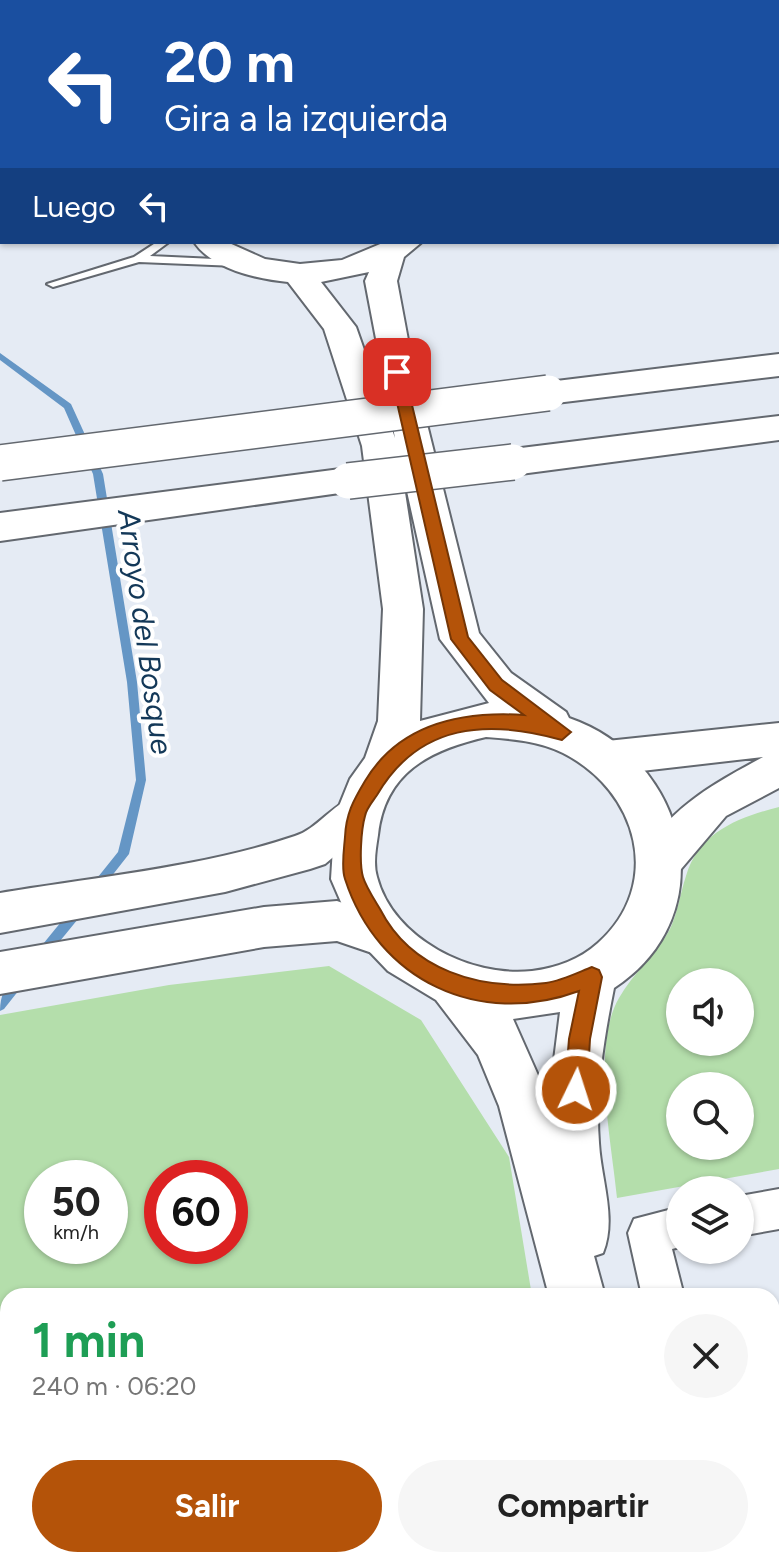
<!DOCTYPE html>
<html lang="es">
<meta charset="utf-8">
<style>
:root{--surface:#fff;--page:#f6f6f6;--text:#222;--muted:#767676;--accent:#b45309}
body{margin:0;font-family:Figtree,sans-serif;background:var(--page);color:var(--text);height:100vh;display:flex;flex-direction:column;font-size:30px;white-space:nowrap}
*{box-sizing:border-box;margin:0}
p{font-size:26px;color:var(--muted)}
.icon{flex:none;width:44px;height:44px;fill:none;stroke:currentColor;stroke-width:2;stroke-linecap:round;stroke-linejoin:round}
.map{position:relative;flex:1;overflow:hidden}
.drawer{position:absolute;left:0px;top:1288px;width:780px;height:280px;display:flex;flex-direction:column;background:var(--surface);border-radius:24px 24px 0 0;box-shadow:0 2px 6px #0004}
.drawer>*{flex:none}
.hud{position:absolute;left:0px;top:0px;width:780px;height:244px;box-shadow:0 2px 6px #0004;background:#1a4fa0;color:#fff;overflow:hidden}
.buttons{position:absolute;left:666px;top:968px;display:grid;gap:16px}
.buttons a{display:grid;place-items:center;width:88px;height:88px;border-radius:50%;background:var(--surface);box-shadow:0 2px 6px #0004;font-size:40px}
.speed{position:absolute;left:24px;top:1160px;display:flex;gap:16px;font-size:40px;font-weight:700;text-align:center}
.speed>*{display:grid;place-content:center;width:104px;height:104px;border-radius:50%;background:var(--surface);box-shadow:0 2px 6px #0004;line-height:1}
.speed small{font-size:20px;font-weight:400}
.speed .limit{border:12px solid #d22;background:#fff;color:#111}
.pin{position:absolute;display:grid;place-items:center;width:68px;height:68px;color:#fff;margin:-34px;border-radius:16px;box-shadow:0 4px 12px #0006}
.me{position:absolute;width:88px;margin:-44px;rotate:4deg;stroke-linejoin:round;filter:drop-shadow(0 0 6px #0008)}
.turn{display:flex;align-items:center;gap:28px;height:168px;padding:0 32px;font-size:36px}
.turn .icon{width:104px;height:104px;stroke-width:2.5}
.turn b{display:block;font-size:56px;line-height:68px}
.then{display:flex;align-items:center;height:76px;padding:0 32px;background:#0003;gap:16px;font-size:30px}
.round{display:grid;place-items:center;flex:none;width:84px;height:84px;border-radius:42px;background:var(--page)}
.headline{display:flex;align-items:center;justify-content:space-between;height:136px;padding:0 32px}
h1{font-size:48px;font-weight:700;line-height:60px;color:#1e9e55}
.primary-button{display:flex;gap:16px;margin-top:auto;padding:16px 32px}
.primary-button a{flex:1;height:92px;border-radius:48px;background:var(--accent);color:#fff;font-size:32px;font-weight:700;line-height:92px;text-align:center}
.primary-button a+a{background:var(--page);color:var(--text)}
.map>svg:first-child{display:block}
</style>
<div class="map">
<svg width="779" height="1568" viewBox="0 0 779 1568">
<rect width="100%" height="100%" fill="#e5ebf4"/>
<g fill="#b4deab" fill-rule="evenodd">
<path d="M779,807V1169L617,1198C612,1144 591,1046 619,998C633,973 656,955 670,929C678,912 680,894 686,876C699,832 739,817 779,807ZM680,982H740V1042H680ZM740,1086V1146H680V1086Z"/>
<path d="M329,966L421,1020L509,1157L532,1296H8V1560H581L582,1568H0V1015L169,985ZM110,1178V1246H42V1178ZM230,1178V1246H162V1178Z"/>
</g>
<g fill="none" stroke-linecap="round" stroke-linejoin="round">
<g fill="#6596c5" fill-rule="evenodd">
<path d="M169,0H175L173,2H167Z"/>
<rect x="0" y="168" width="2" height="6"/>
<path d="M0,353L71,404L103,474L137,682L146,780L129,854L100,891L96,892L92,891L90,887L118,852L136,780L127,682L93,474L64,408L0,360Z"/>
<path d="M78,905L82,906L84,910L82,914L47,957L43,959L39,957L37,953L39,949L74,906Z"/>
<path d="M19,975L23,977L25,981L23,985L4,1009L0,1011C0,996 5,983 19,975Z"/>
</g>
<g stroke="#63686f" stroke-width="4">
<path id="service" d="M157,242H169L150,256L236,260L242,263L236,266L139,262L53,287L47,284L134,257Z"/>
</g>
<g stroke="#63686f" stroke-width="4">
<g id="minor">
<path d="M779,1189V1229L740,1236V1196Z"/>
<path d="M680,1207V1247L672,1249L684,1296H642L628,1233L634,1219Z"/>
<path d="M701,1560H747L749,1568H703Z"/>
</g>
</g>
<g stroke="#63686f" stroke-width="4">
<g id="tertiary">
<path d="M779,723V788L726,816L676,875L661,881L646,875L640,862C664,810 715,783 763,757L607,775L593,770L587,758L593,746L607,741Z"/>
<path d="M355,796L369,801L375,814L369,827L325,864L310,869L225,892L0,933V893C96,877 203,867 295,836C317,829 332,805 355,796Z"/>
<path d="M337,901L399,923L406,937L399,951L384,957L337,941L264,947L0,994V952L264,907Z"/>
</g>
</g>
<g stroke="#63686f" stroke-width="4">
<g id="primary">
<rect x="0" y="115" width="2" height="16"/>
<path d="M194,242H227L265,259L300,264L342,260L385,242H422L404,257L397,281L414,372L479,633L511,673L566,712L569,718C688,759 726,915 614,988C604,1038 595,1092 599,1143C601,1180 617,1218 603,1253L594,1256L605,1296H549L499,1106L478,1055L436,1000L388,971L367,949L350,923L331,879L335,816L350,779L365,758L378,721L383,609L362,446L324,329L288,282C257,279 212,269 194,242ZM369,272L365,281L395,438L356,327L321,282ZM400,460L440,639L489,703L420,721L423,609ZM486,737C512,739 539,741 563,753C638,791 664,884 598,943C579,960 556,968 532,971C472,978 393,939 377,877C373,864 376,848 378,835C385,772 430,750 486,737ZM560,1012L549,1100L513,1019Z"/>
<path d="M596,1560H660L662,1568H598Z"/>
</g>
</g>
<g stroke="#63686f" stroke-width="4">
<g id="motorway">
<rect x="778" y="151" width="1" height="16"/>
<path d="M779,354V376L548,404L536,401L531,393L536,385L548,382Z"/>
<path d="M779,416V440L513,475L500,471L495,462L500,453L513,449Z"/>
<path d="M348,468L361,472L366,481L361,490L0,541V513Z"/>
</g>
</g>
<use href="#service" fill="#fff" fill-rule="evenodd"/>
<use href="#minor" fill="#fff" fill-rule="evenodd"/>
<use href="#tertiary" fill="#fff" fill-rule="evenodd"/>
<use href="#primary" fill="#fff" fill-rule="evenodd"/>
<use href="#motorway" fill="#fff" fill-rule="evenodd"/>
<g stroke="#63686f" stroke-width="38" stroke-linecap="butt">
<g id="motorway-bridge">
<path d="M0,463L548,393"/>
<path d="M348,481L513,462"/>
</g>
</g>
<use href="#motorway-bridge" stroke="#fff" stroke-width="35"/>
</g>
<path fill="#b45309" stroke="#753606" stroke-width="2" d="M397,368L404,372L468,637L502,680L571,732L562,740C488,719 419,723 377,795C373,801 366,809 365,816C361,830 359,863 363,877C366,887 374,899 380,909C411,970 480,991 546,983C561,981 577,973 592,967L599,970L602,977L590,1039L587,1090L583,1098L576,1101L568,1098L565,1090L569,1039L579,991C479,1028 378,981 345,879C341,868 344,850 345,837C346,814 353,801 365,781C399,724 462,711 524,715L490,690L451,639L390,372Z"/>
<g text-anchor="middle" stroke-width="8" stroke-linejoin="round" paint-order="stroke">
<g font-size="30" font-style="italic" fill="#133858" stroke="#fff">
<text transform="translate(145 632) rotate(82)" y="10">Arroyo del Bosque</text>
</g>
</g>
</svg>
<div class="buttons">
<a><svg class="icon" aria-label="sound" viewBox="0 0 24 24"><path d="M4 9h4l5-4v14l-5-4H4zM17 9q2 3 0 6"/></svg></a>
<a><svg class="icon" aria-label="search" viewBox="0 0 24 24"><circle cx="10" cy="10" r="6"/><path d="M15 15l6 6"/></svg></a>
<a><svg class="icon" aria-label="layers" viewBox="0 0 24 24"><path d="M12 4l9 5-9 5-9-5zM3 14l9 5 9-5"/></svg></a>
</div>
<div class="speed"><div>50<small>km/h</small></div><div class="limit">60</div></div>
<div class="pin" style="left:397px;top:372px;background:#d93025"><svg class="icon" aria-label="arrive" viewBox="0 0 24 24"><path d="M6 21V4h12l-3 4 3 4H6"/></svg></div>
<svg class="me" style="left:576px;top:1090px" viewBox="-20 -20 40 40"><circle r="17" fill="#b45309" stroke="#fff" stroke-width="3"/><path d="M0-11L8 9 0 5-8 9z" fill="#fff"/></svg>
<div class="hud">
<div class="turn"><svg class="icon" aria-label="left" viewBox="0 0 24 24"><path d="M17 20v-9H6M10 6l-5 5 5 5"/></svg><div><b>20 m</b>Gira a la izquierda</div></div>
<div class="then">Luego<svg class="icon" aria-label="left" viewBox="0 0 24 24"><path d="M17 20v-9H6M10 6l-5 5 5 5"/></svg></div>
</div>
<section class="drawer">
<div class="headline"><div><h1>1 min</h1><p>240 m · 06:20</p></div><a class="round"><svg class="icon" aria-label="close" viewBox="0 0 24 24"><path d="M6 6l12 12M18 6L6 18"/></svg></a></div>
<div class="primary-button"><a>Salir</a><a>Compartir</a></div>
</section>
</div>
